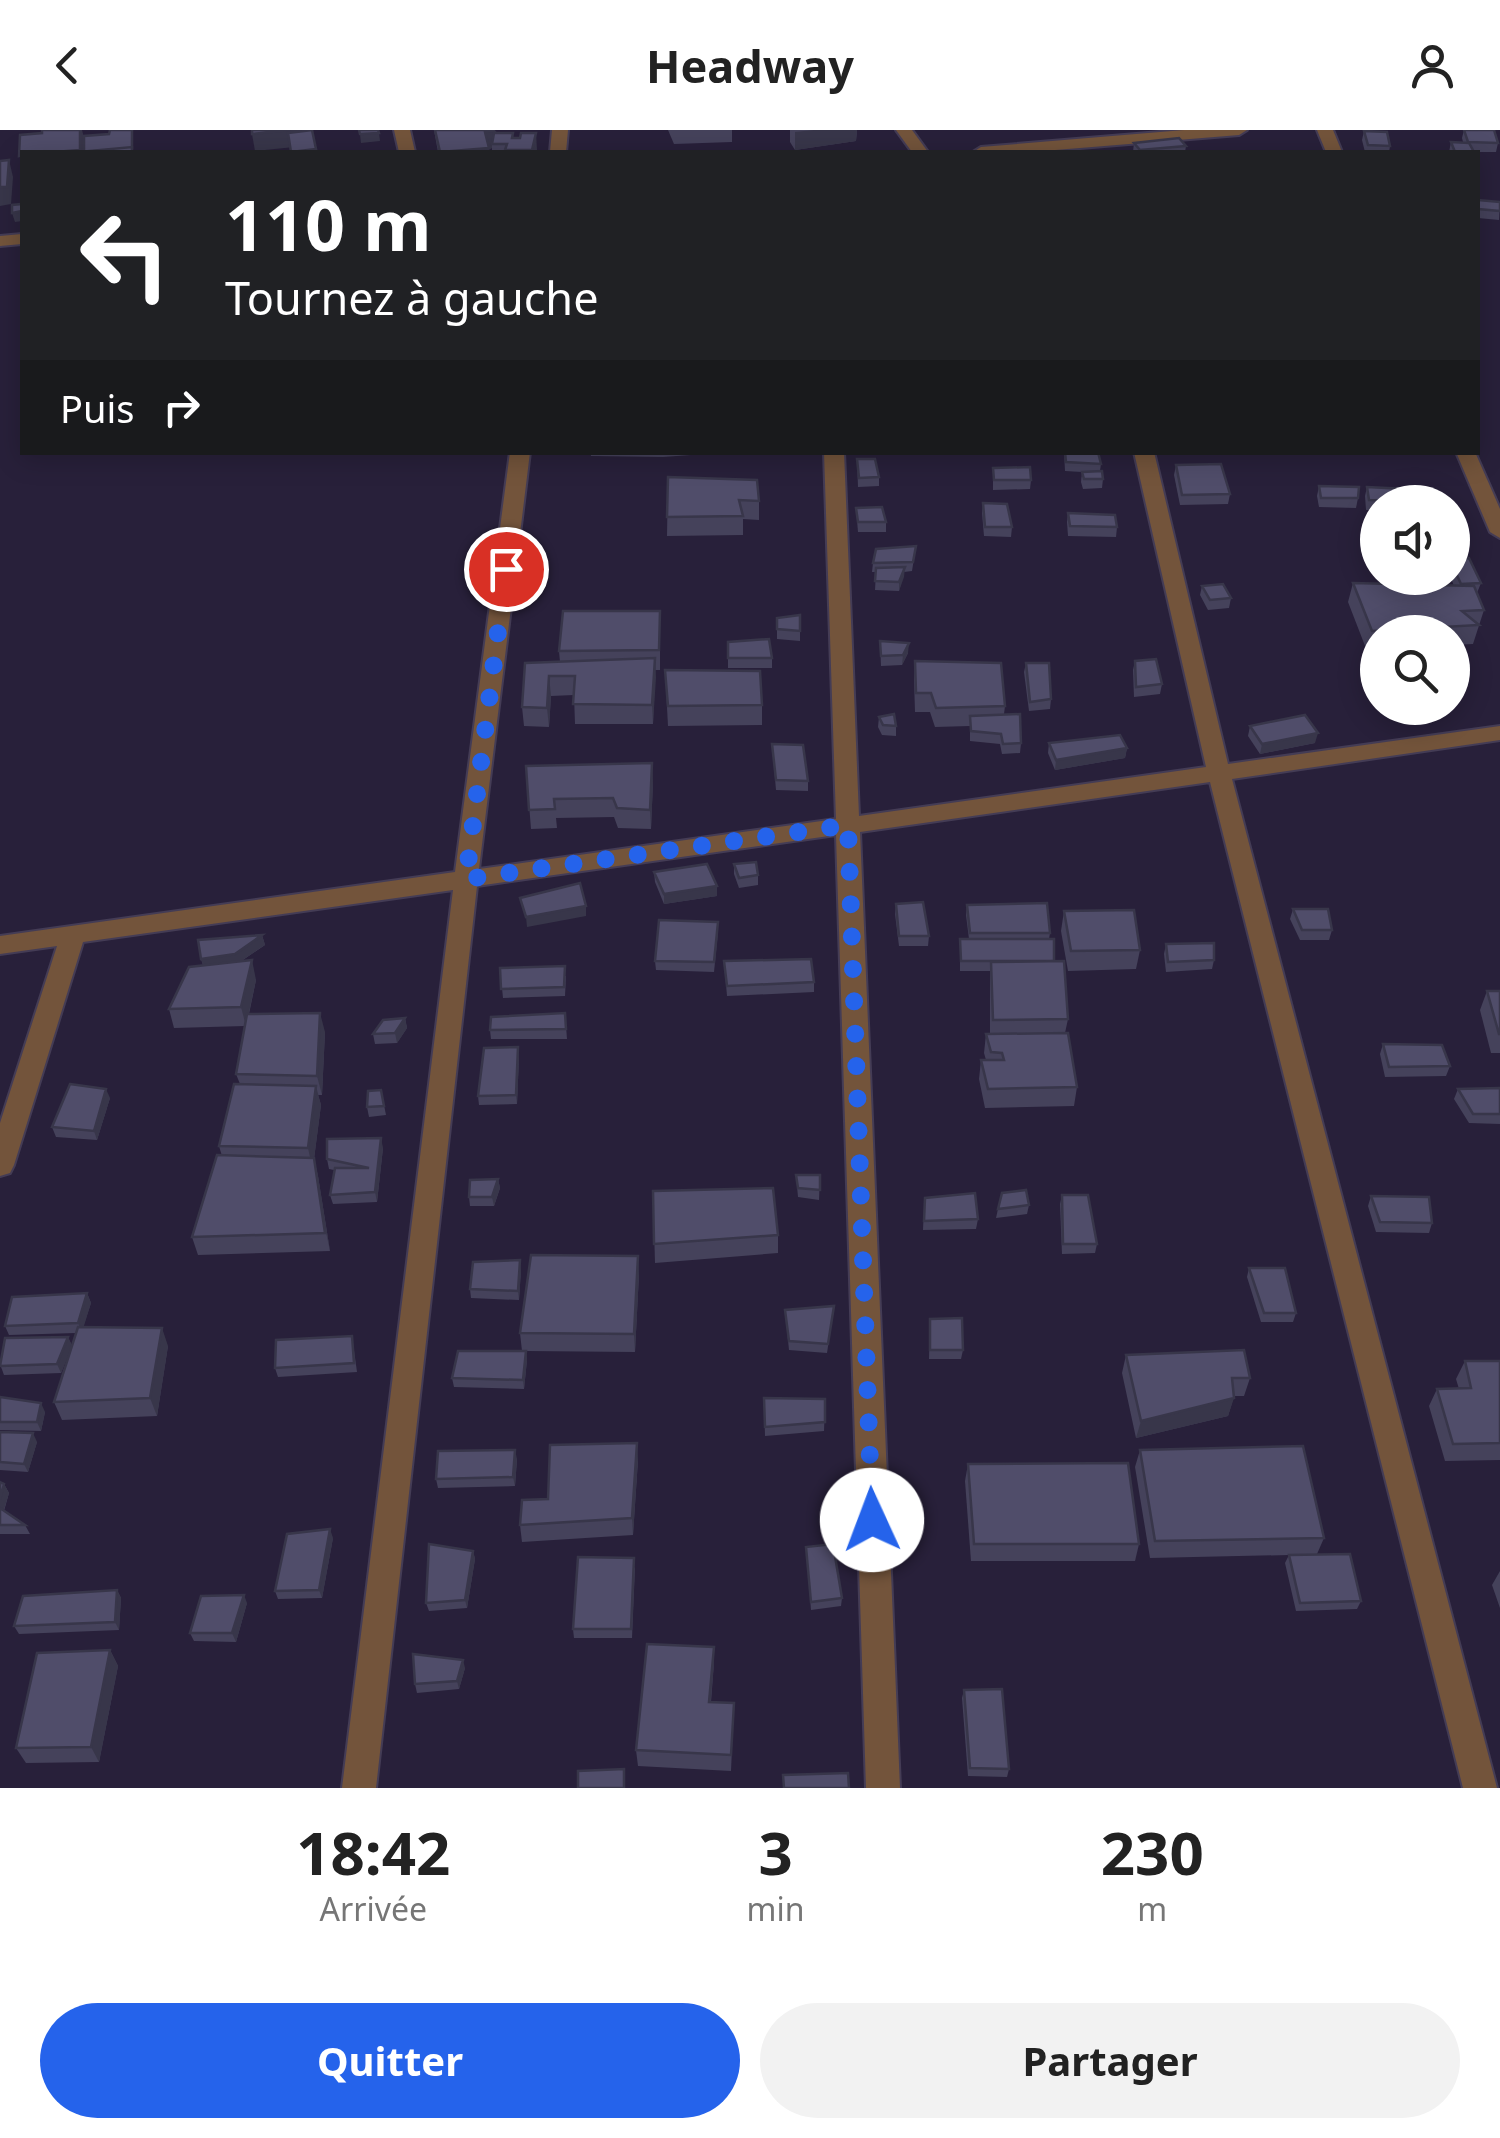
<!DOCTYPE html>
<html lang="fr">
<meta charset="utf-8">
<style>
:root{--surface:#fff;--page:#f2f2f2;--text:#222;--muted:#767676;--accent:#2563eb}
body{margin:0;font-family:"Noto Sans",sans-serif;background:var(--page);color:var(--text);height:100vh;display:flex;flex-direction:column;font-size:38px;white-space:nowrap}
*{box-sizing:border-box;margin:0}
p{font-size:32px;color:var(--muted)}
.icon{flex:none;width:55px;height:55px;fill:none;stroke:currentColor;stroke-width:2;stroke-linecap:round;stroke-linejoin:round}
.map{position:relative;height:1658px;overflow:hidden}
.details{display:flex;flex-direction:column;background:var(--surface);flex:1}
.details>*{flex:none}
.banner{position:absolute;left:20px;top:20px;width:1460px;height:305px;border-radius:0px;box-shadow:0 5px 25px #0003;background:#202124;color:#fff;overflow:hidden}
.fabs{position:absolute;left:1360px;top:355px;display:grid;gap:20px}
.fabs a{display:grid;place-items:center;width:110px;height:110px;border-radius:50%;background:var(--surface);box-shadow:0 5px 25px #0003;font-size:50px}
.pin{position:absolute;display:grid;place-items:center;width:85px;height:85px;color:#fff;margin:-42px;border:5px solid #fff;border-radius:50%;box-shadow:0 2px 10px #0007}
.me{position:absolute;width:110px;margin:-55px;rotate:358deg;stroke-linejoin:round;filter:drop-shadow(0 0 8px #0008)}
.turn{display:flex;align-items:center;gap:35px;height:210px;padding:0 40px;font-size:45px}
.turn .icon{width:130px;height:130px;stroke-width:2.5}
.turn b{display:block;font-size:70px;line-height:85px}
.then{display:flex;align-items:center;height:95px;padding:0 40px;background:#0003;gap:20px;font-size:38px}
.eta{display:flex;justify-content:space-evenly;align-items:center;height:170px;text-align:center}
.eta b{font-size:60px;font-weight:700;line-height:70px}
.button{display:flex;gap:20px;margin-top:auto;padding:20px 40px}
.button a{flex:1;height:115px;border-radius:60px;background:var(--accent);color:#fff;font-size:40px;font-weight:700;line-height:115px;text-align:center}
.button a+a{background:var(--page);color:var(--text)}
header{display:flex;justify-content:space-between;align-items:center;height:130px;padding:0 40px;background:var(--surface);font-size:45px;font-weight:700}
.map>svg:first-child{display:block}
</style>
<header><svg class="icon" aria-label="back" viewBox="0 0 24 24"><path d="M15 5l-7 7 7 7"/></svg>Headway<svg class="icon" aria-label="person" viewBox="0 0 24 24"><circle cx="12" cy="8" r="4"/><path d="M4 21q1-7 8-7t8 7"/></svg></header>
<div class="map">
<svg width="1500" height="1658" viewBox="0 0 1500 1658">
<rect width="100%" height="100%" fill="#28203a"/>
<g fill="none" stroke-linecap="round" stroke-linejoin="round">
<g stroke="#443c55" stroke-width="4">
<g id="minor">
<path d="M394,0H410L415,22H399Z"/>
<path d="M552,0H568L566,22H550Z"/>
<path d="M896,0H912L928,22H912Z"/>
<path d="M1184,0H1247L1239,5L1031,22H973L981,17Z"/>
<path d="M1317,0H1333L1342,22H1326Z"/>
<path d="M22,104V114L0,116V106Z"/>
<path d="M510,322H530L479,739L836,689L824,322H844L859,686L1206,637L1134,322H1154L1228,634L1500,596V610L1232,649L1497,1658H1463L1210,652L860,702L900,1658H866L836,705L477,756L376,1658H342L453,760L83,812L14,1035L10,1043L0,1046V993L57,816L0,824V806L455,742Z"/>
<path d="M1456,322H1475L1500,379V408L1490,402Z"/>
</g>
</g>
<use href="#minor" fill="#73543b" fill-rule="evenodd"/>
</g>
<g fill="#45425b">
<path d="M434,0L513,8L537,20V22H492V18L489,19L490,22H438Z"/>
<path d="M668,0H732V12L674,14Z"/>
<path d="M790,0H857L856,11L795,20L790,12Z"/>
<path d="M1464,0L1498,13L1496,22H1449L1451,12H1463L1462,8Z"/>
<path d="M1364,1L1390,16L1389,22H1365L1362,10Z"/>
<path d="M1134,13L1186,16L1185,22H1133Z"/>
<path d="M1478,70L1500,72L1499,90L1478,88Z"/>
<path d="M590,322H692L691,325L663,327L591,326Z"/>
<path d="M1064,322H1098L1101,334L1100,341L1103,349L1102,358L1083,359L1081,352L1082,342L1065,341Z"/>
<path d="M857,329L879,347V356L858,357Z"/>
<path d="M1176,335L1230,364L1228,374L1180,375L1174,345Z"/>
<path d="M993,338L1031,350L1030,359L993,360Z"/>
<path d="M668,347L759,371V390L743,389V405L667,406Z"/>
<path d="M1319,356L1358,368L1356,378L1319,377L1317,366Z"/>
<path d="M1367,357L1406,359V372H1378V380H1366L1365,366Z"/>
<path d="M983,373L1012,397L1011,407L984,406L982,383Z"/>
<path d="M856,378L886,392V402H858Z"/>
<path d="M1068,383L1117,397L1116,407L1068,406L1067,392Z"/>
<path d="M916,416L912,441L904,442L899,461L875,460L876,442H872L873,433Z"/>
<path d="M1452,429L1481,453L1477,463L1484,480L1473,514L1452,515V502H1378V520L1367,521L1348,472L1353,453L1454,456L1452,451L1415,452L1413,448H1452Z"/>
<path d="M1202,456L1231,468L1229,478L1208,480L1200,465Z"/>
<path d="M660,481V540H655L653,594H575L574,565L551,566L549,597L524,596L522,577L560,532L559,521Z"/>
<path d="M800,485V511L777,509V488Z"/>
<path d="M880,511L908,523L902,535L881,536Z"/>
<path d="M728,512L772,528V538H728Z"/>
<path d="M915,531L1005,576L1004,584L1021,613L1020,623L1002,624L1000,614L970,611V596L935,597L930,582H915L914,550Z"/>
<path d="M1135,531L1162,554L1160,564L1134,567L1133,540Z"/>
<path d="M1026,533L1051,569L1050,579L1029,581L1024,542Z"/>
<path d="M665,540L762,575V595L668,596Z"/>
<path d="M1386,578H1418L1419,581L1416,590L1387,588Z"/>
<path d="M879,587L896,596V606L882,605L878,597Z"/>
<path d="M1250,596L1315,613L1260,624L1248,606Z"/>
<path d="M1049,613L1127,618L1125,628L1055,640L1048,623Z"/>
<path d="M772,614L808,651V661L776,660Z"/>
<path d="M526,636L653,652L651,699L618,698L614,687L556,688L557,698L531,699Z"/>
<path d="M734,734L758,745V755L739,758L734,744Z"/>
<path d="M654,742L717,766L664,774L655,752Z"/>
<path d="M896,774L929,806L928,816H899L895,784Z"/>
<path d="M967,775L1050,803L1049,809L1068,889L1065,903L1077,957L1074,976L985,978L979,949L981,930H986L984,923L986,904H990V841H960V809H969L966,785Z"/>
<path d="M1293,779L1332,800L1329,810H1300L1290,789Z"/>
<path d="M1064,781L1140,820L1136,839L1068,841L1061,801Z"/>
<path d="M718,802L714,842L656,840L655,831Z"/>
<path d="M262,805L265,815L240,832L256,850L249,884L325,902L322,965H318L321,975L314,1029L318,1046L330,1121L198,1125L192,1107L222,1026L219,1016L240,954L236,944L245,896L174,898L169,879L203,835L201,829Z"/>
<path d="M1166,814L1214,830L1212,839L1166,842L1164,824Z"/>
<path d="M724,831L814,852V862L727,866Z"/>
<path d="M500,838L566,846L565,866L503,868Z"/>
<path d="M1487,861H1500V923H1491L1480,880Z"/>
<path d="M565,883L567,909H491L490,900Z"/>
<path d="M405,888L407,898L397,913L375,914L373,904Z"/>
<path d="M1383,914L1450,936L1446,946L1385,947L1380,924Z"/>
<path d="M519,927L517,974L479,975L478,966Z"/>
<path d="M1500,958V994L1469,993L1454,969L1458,959Z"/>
<path d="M381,960L386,985L369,987L367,977Z"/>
<path d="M110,968L97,1010L56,1007L52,997Z"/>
<path d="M383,1018L377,1072L333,1074L330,1065L334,1040L329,1039L327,1029Z"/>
<path d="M796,1045H820L819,1070L798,1067Z"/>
<path d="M498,1049L500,1058L494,1076H470L469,1067Z"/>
<path d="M653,1061L778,1105V1123L655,1133Z"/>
<path d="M1062,1065L1097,1114L1095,1123L1062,1124L1060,1074Z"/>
<path d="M1371,1066L1432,1093L1429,1103L1376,1102L1368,1076Z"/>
<path d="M1029,1075L1027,1084L996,1088L998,1079Z"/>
<path d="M924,1077L978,1089L976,1099L923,1100Z"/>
<path d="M1249,1138L1296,1183L1293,1192H1261L1247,1147Z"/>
<path d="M521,1140L519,1170L471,1168L470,1159Z"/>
<path d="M639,1144L635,1222L526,1221L527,1230L524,1259L454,1257L452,1248L522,1221L520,1203Z"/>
<path d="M87,1163L91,1173L83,1197L168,1216L157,1286L62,1290L54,1272L76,1203L9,1205L5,1196Z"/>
<path d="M834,1176L827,1223L789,1220L785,1180Z"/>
<path d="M930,1189L963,1220L961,1229H929Z"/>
<path d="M352,1206L357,1242L278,1247L275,1238Z"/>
<path d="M68,1207L72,1216L61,1243L4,1245L0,1234Z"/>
<path d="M1126,1225L1250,1248L1244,1266H1234L1228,1286L1136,1308L1122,1243Z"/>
<path d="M1465,1231H1500V1330L1445,1331L1429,1276L1437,1259H1459L1456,1249Z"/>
<path d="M0,1267L45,1282L41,1301L0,1300Z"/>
<path d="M764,1268L825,1269L824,1301L765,1306Z"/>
<path d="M0,1302L37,1312L28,1342L0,1340Z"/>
<path d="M1140,1320L1324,1408L1317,1424L1361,1471L1357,1479L1296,1481L1285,1433L1289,1425L1150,1428L1135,1337Z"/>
<path d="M517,1329L515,1356L438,1358L436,1349Z"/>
<path d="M638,1330L633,1405L522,1412L520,1395L548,1369Z"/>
<path d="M968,1334L1139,1414L1135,1431H971L965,1351Z"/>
<path d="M0,1352L4,1354L9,1363L4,1381L25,1395L30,1404H0Z"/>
<path d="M333,1408L322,1468L278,1469L275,1461Z"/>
<path d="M806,1417L842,1468L841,1476L811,1480Z"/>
<path d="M473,1421L475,1429L467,1478L429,1481L426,1473Z"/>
<path d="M635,1437L632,1508H574L573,1499Z"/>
<path d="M1500,1441V1478L1492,1455Z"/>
<path d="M117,1460L121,1468L119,1500L19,1504L14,1496Z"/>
<path d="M247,1473L236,1512L194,1511L190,1503Z"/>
<path d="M714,1517V1533L711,1572L734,1573L731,1641L638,1636L636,1620Z"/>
<path d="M110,1520L118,1536L99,1632L26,1633L16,1618Z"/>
<path d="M465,1538L459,1559L417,1563L415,1554Z"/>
<path d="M964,1560L1009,1639L1007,1647L968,1646L962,1568Z"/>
</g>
<g fill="#38364a">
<path d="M80,0H82L84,8V22H54Z"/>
<path d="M290,0H311L314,15L255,21L252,4Z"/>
<path d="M442,0L494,1L495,14H492V18L489,19L490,22H446Z"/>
<path d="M814,0H857L856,11L795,20V2Z"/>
<path d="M379,3L380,11L361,13L360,4Z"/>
<path d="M536,3L537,20V22H532Z"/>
<path d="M316,19V22H291Z"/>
<path d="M9,30L13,47L11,74L0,76V57Z"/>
<path d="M22,81V91L15,92L12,83Z"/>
<path d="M905,437L904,447L899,461V452Z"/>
<path d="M909,513L908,523L902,535L903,525Z"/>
<path d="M655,528L656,547L653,594L652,575Z"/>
<path d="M549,546L551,566L549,597L547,578Z"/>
<path d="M1318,603L1315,613L1260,624L1262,614Z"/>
<path d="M1127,618L1125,628L1055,640L1056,630Z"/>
<path d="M652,633L653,652L651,699L650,680Z"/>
<path d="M717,756V766L664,774V764Z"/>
<path d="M586,776V786L527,797L526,787Z"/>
<path d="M262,805L265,815L238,833L204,838L201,829Z"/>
<path d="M252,830L256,850L246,896L241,877Z"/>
<path d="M320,883L325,902L322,965L317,946Z"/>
<path d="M405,888L407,898L397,913L395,903Z"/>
<path d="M518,917L519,927L517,974L516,965Z"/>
<path d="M316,956L321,975L314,1029L318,1046L330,1121L308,1018Z"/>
<path d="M106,959L110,968L97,1010L94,1001Z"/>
<path d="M381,1008L383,1018L377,1072L375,1062Z"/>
<path d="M498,1049L500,1058L494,1076L492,1067Z"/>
<path d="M638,1126L639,1144L635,1222L634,1204Z"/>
<path d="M520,1130L521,1140L519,1170L518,1161Z"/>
<path d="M87,1163L91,1173L82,1202L78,1193Z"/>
<path d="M162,1198L168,1216L157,1286L150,1268Z"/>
<path d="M68,1207L72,1216L61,1243L57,1234Z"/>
<path d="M526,1221L527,1230L524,1259L523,1250Z"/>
<path d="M1234,1268L1228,1286L1136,1308L1141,1291Z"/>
<path d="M41,1273L45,1282L41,1301L37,1292Z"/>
<path d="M33,1303L37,1312L28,1342L24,1334Z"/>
<path d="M637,1313L638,1330L633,1405L632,1388Z"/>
<path d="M515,1320L517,1329L515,1356L513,1347Z"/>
<path d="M4,1354L9,1363L2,1386L0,1381V1369Z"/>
<path d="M330,1399L333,1408L322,1468L319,1460Z"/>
<path d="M473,1421L475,1429L467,1478L465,1470Z"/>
<path d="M117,1460L121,1468L119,1500L115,1492Z"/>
<path d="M244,1465L247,1473L236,1512L232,1503Z"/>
<path d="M714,1517V1533L709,1587V1572Z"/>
<path d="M110,1520L118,1536L99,1632L91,1617Z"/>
<path d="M463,1530L465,1538L459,1559L457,1551Z"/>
</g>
<g fill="#504d6a" stroke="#38364a" stroke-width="2.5">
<path d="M42,0H80V20L54,22H22V25L19,26L20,5L42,3Z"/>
<path d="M110,0H132V18L84,22V6L109,4Z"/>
<path d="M252,0H290L252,4Z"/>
<path d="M312,0L316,19L291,22L288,3Z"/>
<path d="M359,0H378L379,3L360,4Z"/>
<path d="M435,0H493L494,1L485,2L489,18L440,22Z"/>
<path d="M1464,0H1494L1498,13L1468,12Z"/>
<path d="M1364,1L1387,2L1390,16L1368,15Z"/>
<path d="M494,3H513L512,8H520L521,3H536L532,20H505L507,14H492Z"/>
<path d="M1179,8L1186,16L1140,20L1134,13Z"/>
<path d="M1451,12L1469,13L1474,22H1455Z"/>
<path d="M132,17V22H79Z"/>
<path d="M9,30L7,57H0V31Z"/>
<path d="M1478,70L1500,72V81L1478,79Z"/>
<path d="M22,74V81L12,83V75Z"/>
<path d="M1065,322H1098L1101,334L1066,332Z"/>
<path d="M857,329H875L879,347L859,348Z"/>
<path d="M1221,334L1230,364L1182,365L1176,335Z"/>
<path d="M1030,337L1031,350H994L993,338Z"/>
<path d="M1102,341L1103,349H1084L1082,342Z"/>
<path d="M668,347L757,350L759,371L739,370L743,386L667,387Z"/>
<path d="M1319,356L1359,357L1358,368H1321Z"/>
<path d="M1367,357L1406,359L1407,371L1369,370Z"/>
<path d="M983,373L1007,374L1012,397H985Z"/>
<path d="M882,377L886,392H858L856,378Z"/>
<path d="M1068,383L1115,385L1117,397L1070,396Z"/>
<path d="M916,416L913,432L873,433L876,419Z"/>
<path d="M1469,428L1481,453L1461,454L1455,441H1452V429Z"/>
<path d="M905,437L899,452L875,451L876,438Z"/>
<path d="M1353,453L1474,456L1484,480L1462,481L1479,495L1372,501Z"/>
<path d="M1223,454L1231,468L1210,470L1202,456Z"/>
<path d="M563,481H660L659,520L559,521Z"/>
<path d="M800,485V501L777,499V488Z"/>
<path d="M769,509L772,528H728V512Z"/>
<path d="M880,511L909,513L903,525L881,526Z"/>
<path d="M655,528L652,575L573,574L575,546H549L547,578L522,577L525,533Z"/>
<path d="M1156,529L1162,554L1136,557L1135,531Z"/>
<path d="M915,531L1001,533L1005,576L936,578L931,563H916Z"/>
<path d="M1026,533H1049L1051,569L1030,572Z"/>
<path d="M665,540L760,541L762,575L668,576Z"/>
<path d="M1390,578H1418L1419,581Z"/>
<path d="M894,584L896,596L883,595L879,587Z"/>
<path d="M1020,584L1021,613L1003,614L1001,604L971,601L970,586Z"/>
<path d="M1305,585L1318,603L1262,614L1250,596Z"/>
<path d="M1120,605L1127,618L1056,630L1049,613Z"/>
<path d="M772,614L803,615L808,651L776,650Z"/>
<path d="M652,633L650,680L617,678L613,668L554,669L555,679L529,680L526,636Z"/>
<path d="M756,732L758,745L739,748L734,734Z"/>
<path d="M707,734L717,756L664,764L654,742Z"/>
<path d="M580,753L586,776L526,787L520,768Z"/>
<path d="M923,772L929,806H899L896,774Z"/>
<path d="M1047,773L1050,803H970L967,775Z"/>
<path d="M1293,779H1328L1332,800H1302Z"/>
<path d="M1134,780L1140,820L1071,821L1064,781Z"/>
<path d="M659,790L718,792L714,832L655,831Z"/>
<path d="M262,805L235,824L201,829L198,810Z"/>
<path d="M960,809H1054V831H961Z"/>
<path d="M1214,813V830L1168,832L1166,814Z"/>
<path d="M811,829L814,852L727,856L724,831Z"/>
<path d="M252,830L241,877L169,879L189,837Z"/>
<path d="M1064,831L1068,889L993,890L991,832Z"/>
<path d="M565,836L564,857L501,859L500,838Z"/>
<path d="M1487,861H1500V904H1499Z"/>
<path d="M320,883L317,946L236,944L247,884Z"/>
<path d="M565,883L566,899L490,900L491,887Z"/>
<path d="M405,888L395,903L373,904L383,890Z"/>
<path d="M1068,903L1077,957L988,959L981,930H1004L1002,923L991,922L986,904Z"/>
<path d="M1383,914L1442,915L1450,936L1389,937Z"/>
<path d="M518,917L516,965L478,966L484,918Z"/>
<path d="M70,954L106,959L94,1001L52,997Z"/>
<path d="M234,954L316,956L308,1018L219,1016Z"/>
<path d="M1500,958V984H1473L1458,959Z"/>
<path d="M381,960L384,976L367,977L368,961Z"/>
<path d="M381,1008L375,1062L330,1065L335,1038H369L327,1029V1009Z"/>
<path d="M217,1025L314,1028L325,1103L192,1107Z"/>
<path d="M796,1045H820V1060L798,1058Z"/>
<path d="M498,1049L492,1067H469L470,1050Z"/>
<path d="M773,1058L778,1105L654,1114L653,1061Z"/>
<path d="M1026,1060L1029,1075L998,1079L1002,1063Z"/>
<path d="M975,1063L978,1089L924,1091L925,1068Z"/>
<path d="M1062,1065H1088L1097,1114H1063Z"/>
<path d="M1371,1066L1429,1067L1432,1093L1380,1092Z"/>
<path d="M531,1125L638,1126L634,1204L520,1203Z"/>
<path d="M520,1130L518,1161L470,1159L473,1132Z"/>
<path d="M1249,1138H1285L1296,1183H1264Z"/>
<path d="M87,1163L78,1193L5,1196L12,1167Z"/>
<path d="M834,1176L828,1214L789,1211L785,1180Z"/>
<path d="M962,1188L963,1220H930V1189Z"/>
<path d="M78,1197L162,1198L150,1268L54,1272Z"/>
<path d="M352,1206L354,1233L275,1238L276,1210Z"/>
<path d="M68,1207L57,1234L0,1236L5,1208Z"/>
<path d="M1244,1220L1250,1248H1232L1234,1268L1141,1291L1126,1225Z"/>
<path d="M458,1221H526L523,1250L452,1248Z"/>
<path d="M1465,1231H1500V1313L1453,1314L1437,1259L1471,1258Z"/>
<path d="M0,1267L41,1273L37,1292H0Z"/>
<path d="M764,1268L825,1269V1292L765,1297Z"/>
<path d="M0,1302L33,1303L24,1334L0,1332Z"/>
<path d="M637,1313L632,1388L520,1395L522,1370L548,1369L550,1315Z"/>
<path d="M1303,1316L1324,1408L1155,1411L1140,1320Z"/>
<path d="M515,1320L513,1347L436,1349L438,1321Z"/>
<path d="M1128,1333L1139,1414H974L968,1334Z"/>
<path d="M0,1352L4,1354L0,1369Z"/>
<path d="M0,1378L25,1395H0Z"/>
<path d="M330,1399L319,1460L275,1461L287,1404Z"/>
<path d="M429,1414L473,1421L465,1470L426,1473Z"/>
<path d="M833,1414L842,1468L811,1472L806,1417Z"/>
<path d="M1350,1424L1361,1471L1300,1473L1289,1425Z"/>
<path d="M578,1427L634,1428L631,1499H573Z"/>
<path d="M117,1460L115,1492L14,1496L23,1466Z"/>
<path d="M244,1465L232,1503H190L201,1466Z"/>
<path d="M647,1514L714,1517L709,1572L734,1573L731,1625L636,1620Z"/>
<path d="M110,1520L91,1617L16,1618L37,1523Z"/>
<path d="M413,1524L463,1530L457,1551L415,1554Z"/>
<path d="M1002,1559L1009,1639L970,1638L964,1560Z"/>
<path d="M624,1639V1658H578V1641Z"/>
<path d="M848,1643L849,1658H784L783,1645Z"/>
</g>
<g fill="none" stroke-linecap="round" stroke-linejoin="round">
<path stroke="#2563eb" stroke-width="18" stroke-dasharray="0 32.4" d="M506,439L466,749L848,695L872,1390"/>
</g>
</svg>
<div class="fabs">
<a><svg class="icon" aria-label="sound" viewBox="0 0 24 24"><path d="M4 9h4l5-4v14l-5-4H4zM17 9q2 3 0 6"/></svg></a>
<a><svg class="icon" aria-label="search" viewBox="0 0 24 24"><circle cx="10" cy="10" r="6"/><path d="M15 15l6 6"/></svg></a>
</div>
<div class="pin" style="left:506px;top:439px;background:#d93025"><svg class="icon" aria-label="arrive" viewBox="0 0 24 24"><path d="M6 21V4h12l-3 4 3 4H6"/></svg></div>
<svg class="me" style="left:872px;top:1390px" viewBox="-20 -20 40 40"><circle r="19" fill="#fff"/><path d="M0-13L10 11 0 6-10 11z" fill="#2563eb"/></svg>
<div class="banner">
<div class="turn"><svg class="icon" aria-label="left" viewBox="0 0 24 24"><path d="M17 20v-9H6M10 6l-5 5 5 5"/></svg><div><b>110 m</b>Tournez à gauche</div></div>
<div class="then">Puis<svg class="icon" aria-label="right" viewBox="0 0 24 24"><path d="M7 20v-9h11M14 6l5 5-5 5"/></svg></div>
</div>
</div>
<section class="details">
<div class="eta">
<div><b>18:42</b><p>Arrivée</p></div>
<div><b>3</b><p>min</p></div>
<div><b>230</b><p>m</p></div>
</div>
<div class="button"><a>Quitter</a><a>Partager</a></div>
</section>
